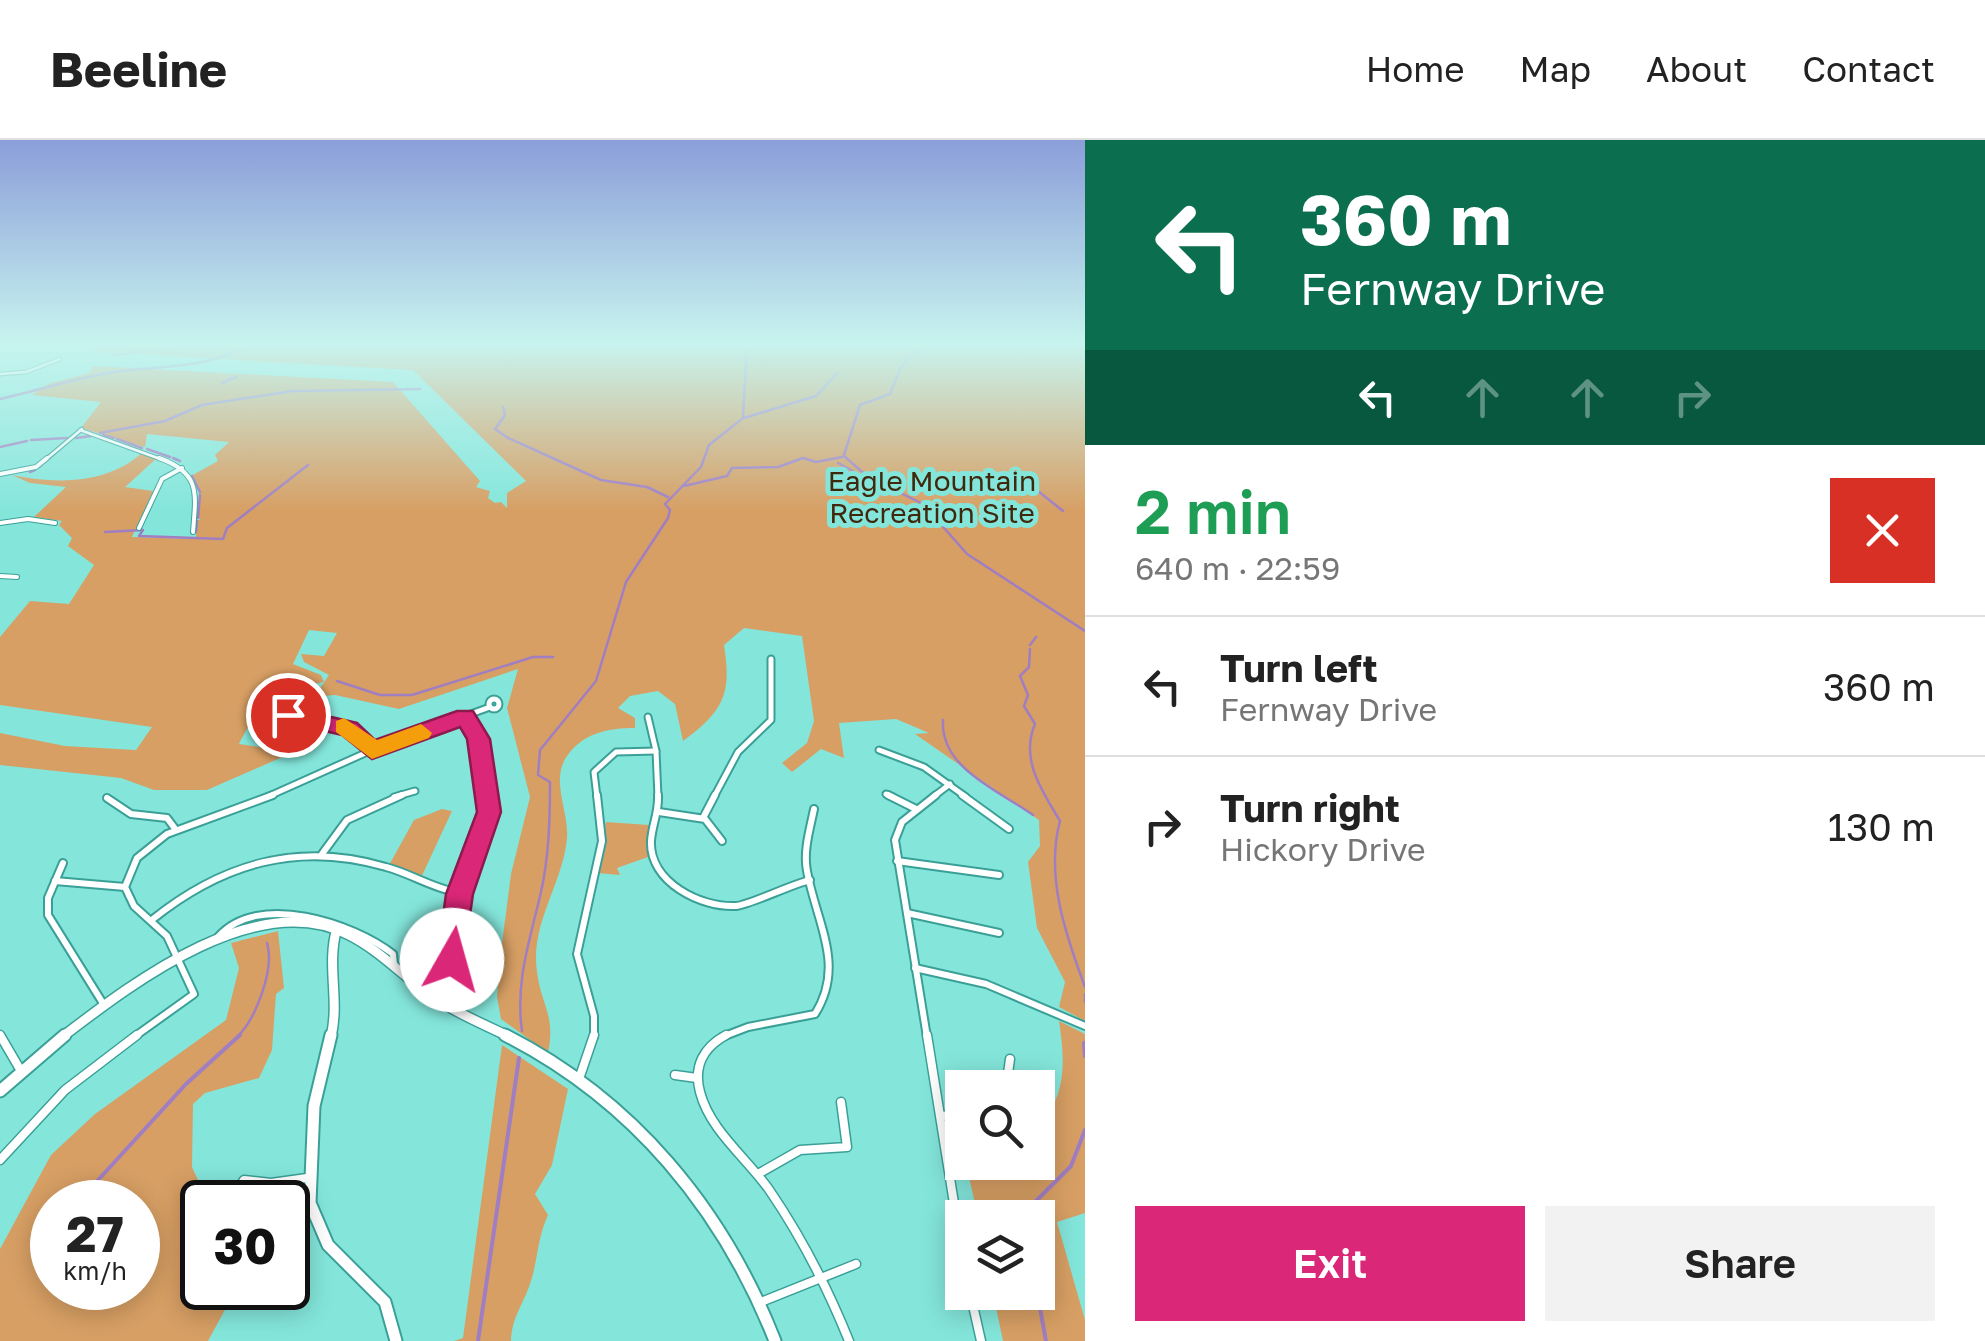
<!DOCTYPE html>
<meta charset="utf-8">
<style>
:root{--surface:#fff;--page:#f2f2f2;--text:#222;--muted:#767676;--line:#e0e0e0;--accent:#db2777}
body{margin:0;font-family:"Golos Text",sans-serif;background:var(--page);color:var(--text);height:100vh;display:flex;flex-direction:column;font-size:38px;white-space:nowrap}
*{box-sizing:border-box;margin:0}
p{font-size:32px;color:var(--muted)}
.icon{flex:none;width:55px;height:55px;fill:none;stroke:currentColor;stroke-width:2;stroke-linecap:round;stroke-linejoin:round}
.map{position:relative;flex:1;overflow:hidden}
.sheet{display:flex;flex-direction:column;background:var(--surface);width:900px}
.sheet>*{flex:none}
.hud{background:#0b6e4f;color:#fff;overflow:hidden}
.controls{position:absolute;left:945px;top:930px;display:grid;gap:20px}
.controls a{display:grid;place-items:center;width:110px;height:110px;border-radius:0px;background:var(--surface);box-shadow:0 5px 25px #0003;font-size:50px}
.speed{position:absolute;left:30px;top:1040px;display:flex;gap:20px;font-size:50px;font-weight:700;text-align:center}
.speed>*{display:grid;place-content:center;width:130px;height:130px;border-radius:50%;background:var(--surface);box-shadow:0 5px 25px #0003;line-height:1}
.speed small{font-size:25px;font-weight:400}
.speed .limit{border:5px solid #111;border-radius:15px;background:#fff;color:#111}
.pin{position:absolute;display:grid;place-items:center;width:85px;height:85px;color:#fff;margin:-42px;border:5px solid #fff;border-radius:50%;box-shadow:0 2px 10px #0007}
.me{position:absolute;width:110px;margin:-55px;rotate:7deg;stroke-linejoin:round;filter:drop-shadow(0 0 8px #0008)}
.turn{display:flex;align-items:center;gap:35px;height:210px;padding:0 50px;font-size:45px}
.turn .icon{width:130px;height:130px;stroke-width:2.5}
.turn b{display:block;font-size:70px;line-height:85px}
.lanes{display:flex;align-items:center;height:95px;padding:0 50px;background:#0003;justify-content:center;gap:50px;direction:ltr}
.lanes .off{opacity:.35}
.round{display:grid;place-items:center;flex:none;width:105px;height:105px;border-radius:0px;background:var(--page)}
.summary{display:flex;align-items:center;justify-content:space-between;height:170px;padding:0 50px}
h1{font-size:60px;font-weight:600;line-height:75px;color:#1e9e55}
.primary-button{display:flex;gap:20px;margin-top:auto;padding:20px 50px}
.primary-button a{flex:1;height:115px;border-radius:0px;background:var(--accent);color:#fff;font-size:40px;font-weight:600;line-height:115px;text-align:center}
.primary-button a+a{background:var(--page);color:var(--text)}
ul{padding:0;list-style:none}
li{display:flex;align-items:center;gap:30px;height:140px;padding:0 50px;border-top:2px solid var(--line)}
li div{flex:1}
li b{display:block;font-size:38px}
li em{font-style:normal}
header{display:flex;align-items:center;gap:60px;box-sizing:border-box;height:140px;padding:0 50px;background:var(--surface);border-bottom:2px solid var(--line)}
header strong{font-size:48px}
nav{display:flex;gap:55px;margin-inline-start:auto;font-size:35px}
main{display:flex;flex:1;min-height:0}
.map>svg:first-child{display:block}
</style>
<header>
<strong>Beeline</strong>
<nav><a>Home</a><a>Map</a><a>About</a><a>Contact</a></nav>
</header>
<main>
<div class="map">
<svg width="1085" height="1201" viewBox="0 0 1085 1201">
<rect width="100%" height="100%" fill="#84e6db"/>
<g fill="#d79f64" fill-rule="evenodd">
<path d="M1085,203V881L1059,867L1065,842L1037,788L1028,722L1040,706L1039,680L915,594L929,593L896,579L839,583L844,618L821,609L792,632L782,623L807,603L814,581L802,496L744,488L724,505C732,555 723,571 683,601L675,564L658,551L630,556L618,568L635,578V588C608,588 583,593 567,616C550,640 569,671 567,698C563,744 530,783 537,832C541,865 556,875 548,913L501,879L497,857L500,819L511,734L530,657L507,568L518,529L399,569L335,555L311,557L301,571L293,570L281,555L319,550L329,535L304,522L301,514L324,516L337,493L309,490L293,524L321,535L324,542L277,551L273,559L283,570C254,585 258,566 239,604L287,611V615L207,650H154L121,638L0,625V593L65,606L136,610L152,587L0,565V497L30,461L69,464L94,425L68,406L72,398L59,385L62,381L34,377L66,347L30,343L12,335C56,344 107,345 143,312L158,317L125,347L153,351L132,397L196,399V381L201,379L197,378L199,352L191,336L218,321L215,315L229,302L147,294L145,307L81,288L101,262L32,255L48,244L89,233L93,226L393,242L480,341L476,347L490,351L488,358L495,363L501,362L507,368V353L526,341L413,230L98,212L93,209L98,204Z"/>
<path d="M442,669L452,671L420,740L388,727L414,680Z"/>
<path d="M606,682L649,685L648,717L617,728L620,735L597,733Z"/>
<path d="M278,791L284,848L276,854L272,910L259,938L205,953L193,964L192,1027L208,1062H202V1148H232L233,1153L236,1148H245L241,1160L233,1155L208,1201H0V1109L51,1015L95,974L226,880L239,828L231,803ZM52,1062H138V1148H52Z"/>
<path d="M1059,881L1085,894V1073L1057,1082L1085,1180V1201H1003L993,1153L1038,1152V1078L978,1077L969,1037L992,1023L1038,1022V987C1067,956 1065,921 1059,881Z"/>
<path d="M502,905L568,949L552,1025L535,1054L548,1075C537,1098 538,1123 529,1147C521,1168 512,1178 511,1201H454L463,1198Z"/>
</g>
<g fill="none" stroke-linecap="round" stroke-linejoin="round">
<g stroke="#a07ec2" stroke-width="2.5">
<path d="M114,215L214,203"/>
<path d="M222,243L236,237"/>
<path d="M0,259C40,250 81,236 122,231C175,225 206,228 257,203"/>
<path d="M503,267L505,275L495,289L508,298L601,340L647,347L668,357"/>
<path d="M744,278L816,256L838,232"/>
<path d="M100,293L165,281L202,265L292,251L420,249"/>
<path d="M103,295L114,298"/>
<path d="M76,298L91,296"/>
<path d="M117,299L142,308"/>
<path d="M31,300L67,298"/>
<path d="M0,307L27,301"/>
<path d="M147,309L170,317"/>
<path d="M844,315L860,265L890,254L901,227L924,203"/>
<path d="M844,316L868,337L923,364L967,414L1085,491"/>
<path d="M173,318L180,321"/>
<path d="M838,323L853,331"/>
<path d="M39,327L54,314"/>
<path d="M30,332L35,330"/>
<path d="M192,336L200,352"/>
<path d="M684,346L727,336L732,328L778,327L803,318L816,322L842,317"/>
<path d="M1038,351L1063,371"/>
<path d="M198,378L200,355"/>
<path d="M105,392L143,390L139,396L223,399L227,388L308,325"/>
<path d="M196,392L197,381"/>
<path d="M1030,505L1036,497"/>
<path d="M1030,509L1029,527L1020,536L1028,555L1024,566L1035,584C1020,619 1041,649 1060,681C1045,736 1066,796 1085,847"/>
<path d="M337,541L380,555H412L533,517H553"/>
<path d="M943,580C940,628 998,650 1033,675"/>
<path d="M1085,854V862"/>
<path d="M522,891C515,841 530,800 541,752C549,716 550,679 550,642L538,635L540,610L596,541L626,442L668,378L670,370L665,364L701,327L709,305L743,278L747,203"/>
<path d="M237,897C256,879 275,828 267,803"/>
</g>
<g stroke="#a07ec2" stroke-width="4">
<path d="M1084,903L1085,916"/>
<path d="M78,1062L186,944L240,895"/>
<path d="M1032,1078L1035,1062L1071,1026L1085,990"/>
<path d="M1037,1152L1046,1201"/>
<path d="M478,1201L519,918"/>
</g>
<g stroke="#3aa097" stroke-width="5">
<g id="street-far4">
<path d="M0,234L26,232L60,219"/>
<path d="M80,290L166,321"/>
<path d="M44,321L82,289"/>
</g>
</g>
<g stroke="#3aa097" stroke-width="6">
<g id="street-far3">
<path d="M159,318C201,333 196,353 193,392"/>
<path d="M0,334L36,327L47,318"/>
<path d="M0,383L28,379L55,383"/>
<path d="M139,388L162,339L182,328"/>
<path d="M0,436L17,437"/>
</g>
</g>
<g stroke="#3aa097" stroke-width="9">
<g id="street-far2">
<circle cx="494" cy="564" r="5"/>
<circle cx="282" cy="578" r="5.5"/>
<path d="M465,577L478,599L487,657"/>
<path d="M648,577L656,611L658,657"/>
<path d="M289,578L346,588L372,610"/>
<path d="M879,610L924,627L966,657"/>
<path d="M886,654L893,657"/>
<path d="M267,657L372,610L490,567"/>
<path d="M394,657L415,651"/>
<path d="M597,657L594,632L616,612L656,611"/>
<path d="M714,657L738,612L771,580V519"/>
<path d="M933,657L950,644"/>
</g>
</g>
<g stroke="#3aa097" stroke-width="10">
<g id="street-far1">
<path d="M658,655C659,672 652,685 651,701C649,742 701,768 736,766C749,765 790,745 810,740"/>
<path d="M888,655L916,669"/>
<path d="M962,655L1009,689"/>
<path d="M107,658L131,674L167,678L176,690"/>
<path d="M659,672L705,679L722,701"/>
<path d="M703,678L715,655"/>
<path d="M322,714L347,680L402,655"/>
<path d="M897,721L999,735"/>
<path d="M63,723L48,758V775L104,865"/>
<path d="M55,741L125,747"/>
<path d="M907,773L999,793"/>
<path d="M153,779C223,723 299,701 386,727C412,734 434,749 460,753"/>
<path d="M218,797C258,751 353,783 393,814L394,824"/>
<path d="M915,828L986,844L1085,886"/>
<path d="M429,855L451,819L460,753L489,672L486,655"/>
<path d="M134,897L194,854L167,796L134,766L125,747L137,718L167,694L273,655"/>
<path d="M594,897V876L577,814L602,701L597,655"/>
<path d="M722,897L748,887L815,874C846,825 816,782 807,731C803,711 810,689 814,669"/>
<path d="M927,897L895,700L902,682L936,655"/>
</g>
</g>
<g stroke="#3aa097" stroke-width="11">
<g id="street">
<path d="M0,895L21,931"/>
<path d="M726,895C704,907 693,926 700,952C710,991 748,1019 770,1051C802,1098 828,1149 849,1201"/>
<path d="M927,895L962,1113"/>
<path d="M675,935L697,938"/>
<path d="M579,939L594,895"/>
<path d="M1006,948L1010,919"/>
<path d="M941,976L962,974"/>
<path d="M0,1020L65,950L137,895"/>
<path d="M758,1034L800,1010L847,1007L841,962"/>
<path d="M230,1062L244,1040L271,1043L307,1038"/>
<path d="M252,1062L260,1043"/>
<path d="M970,1152L981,1201"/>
<path d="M761,1162L856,1124"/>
</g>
</g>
<g stroke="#3aa097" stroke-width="12">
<g id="secondary-far1">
<path d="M62,897C133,843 257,747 349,795C379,810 402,835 429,854C454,872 483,884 510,897"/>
<path d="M331,897C340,859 326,825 337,788"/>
</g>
</g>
<g stroke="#3aa097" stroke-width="15">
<g id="secondary">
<path d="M331,895L314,966L310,1063L328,1105L385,1162L396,1201"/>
<path d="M505,895C633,960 723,1069 775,1201"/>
<path d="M0,951L65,895"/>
</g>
</g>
<use href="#street-far4" stroke="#fff" stroke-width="2.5"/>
<use href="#street-far3" stroke="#fff" stroke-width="4"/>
<use href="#street-far2" stroke="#fff" stroke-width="5"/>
<use href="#street-far1" stroke="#fff" stroke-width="6"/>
<use href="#street" stroke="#fff" stroke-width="8"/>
<use href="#secondary-far1" stroke="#fff" stroke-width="9"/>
<use href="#secondary" stroke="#fff" stroke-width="11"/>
</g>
<linearGradient id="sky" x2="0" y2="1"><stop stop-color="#8b9ed9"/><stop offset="0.55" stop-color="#c8f4ef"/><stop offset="1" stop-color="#c8f4ef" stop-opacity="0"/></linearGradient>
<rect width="1085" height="371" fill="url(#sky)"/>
<path fill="#db2777" stroke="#8e194d" stroke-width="2.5" d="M288,567L357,583L375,600L457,571H473L490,599L501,672L473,754L462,829L452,833L441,829L437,820L446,754L477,672L467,599L460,587L372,619L342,595L281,581L277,575Z"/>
<path fill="#f59e0b" d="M344,578L377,600L421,584L432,593L429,598L372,619L336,592V581Z"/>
<g text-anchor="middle" stroke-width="10" stroke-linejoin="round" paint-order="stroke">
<g font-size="28" fill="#40280d" stroke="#84e6db">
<text x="932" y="351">Eagle Mountain<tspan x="932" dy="32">Recreation Site</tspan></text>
</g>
</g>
</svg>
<div class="controls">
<a><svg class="icon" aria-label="search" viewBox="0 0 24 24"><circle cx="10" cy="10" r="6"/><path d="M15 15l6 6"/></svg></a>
<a><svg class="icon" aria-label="layers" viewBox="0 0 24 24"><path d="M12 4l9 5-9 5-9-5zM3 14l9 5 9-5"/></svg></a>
</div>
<div class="speed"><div>27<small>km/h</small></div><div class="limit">30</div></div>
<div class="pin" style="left:288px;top:575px;background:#d93025"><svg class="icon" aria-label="arrive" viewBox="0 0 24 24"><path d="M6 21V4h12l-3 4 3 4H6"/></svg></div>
<svg class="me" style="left:452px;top:820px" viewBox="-20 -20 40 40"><circle r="19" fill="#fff"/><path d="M0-13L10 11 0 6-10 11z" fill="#db2777"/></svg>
</div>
<section class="sheet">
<div class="hud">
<div class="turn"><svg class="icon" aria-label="left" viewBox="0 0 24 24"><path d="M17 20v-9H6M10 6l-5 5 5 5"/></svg><div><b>360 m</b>Fernway Drive</div></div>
<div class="lanes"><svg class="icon" aria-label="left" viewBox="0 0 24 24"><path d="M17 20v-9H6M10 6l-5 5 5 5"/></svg><svg class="icon off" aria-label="ahead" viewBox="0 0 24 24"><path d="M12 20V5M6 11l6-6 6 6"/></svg><svg class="icon off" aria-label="ahead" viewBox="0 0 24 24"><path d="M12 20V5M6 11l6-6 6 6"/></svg><svg class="icon off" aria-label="right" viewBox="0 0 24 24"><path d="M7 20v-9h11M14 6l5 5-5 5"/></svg></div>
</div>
<div class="summary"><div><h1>2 min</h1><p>640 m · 22:59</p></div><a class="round" style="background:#d93025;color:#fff"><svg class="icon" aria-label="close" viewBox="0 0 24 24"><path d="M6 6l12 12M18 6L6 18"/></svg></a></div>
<ul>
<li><svg class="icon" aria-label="left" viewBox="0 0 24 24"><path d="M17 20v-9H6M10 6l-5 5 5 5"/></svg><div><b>Turn left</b><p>Fernway Drive</p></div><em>360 m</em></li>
<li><svg class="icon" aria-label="right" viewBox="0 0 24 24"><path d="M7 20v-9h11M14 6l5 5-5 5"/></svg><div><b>Turn right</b><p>Hickory Drive</p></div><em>130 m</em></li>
</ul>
<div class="primary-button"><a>Exit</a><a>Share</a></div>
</section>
</main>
